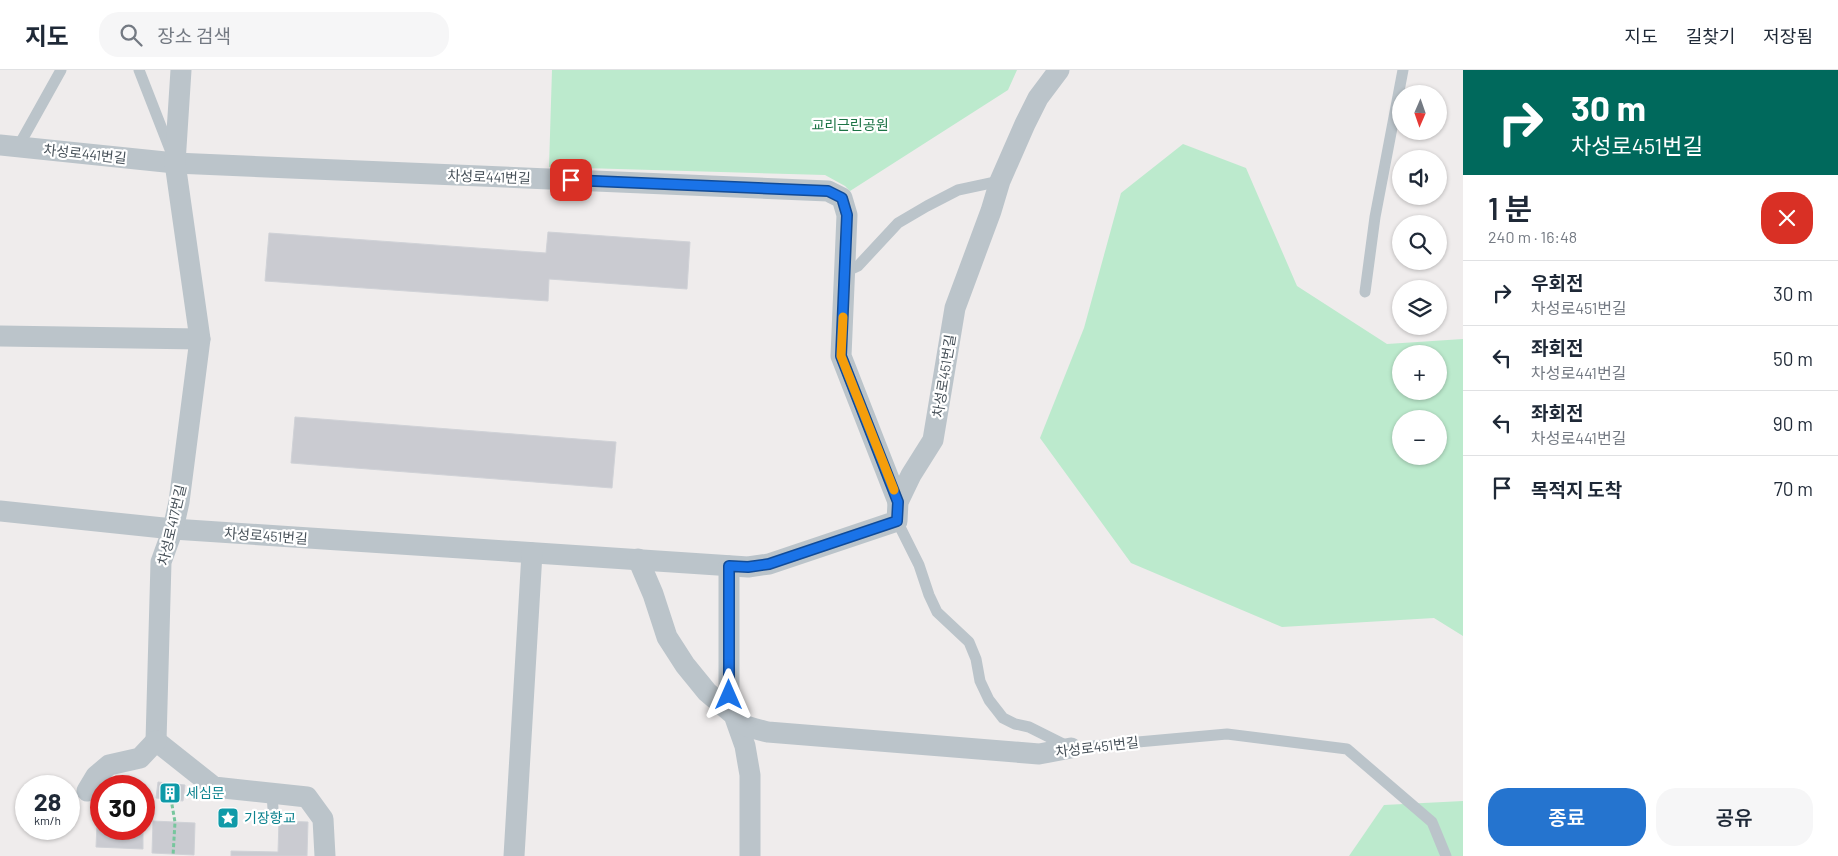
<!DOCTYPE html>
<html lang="ko">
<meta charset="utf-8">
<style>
:root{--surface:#fff;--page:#f6f6f7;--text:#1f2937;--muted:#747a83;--line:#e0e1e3;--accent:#2574cf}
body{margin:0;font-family:Barlow,"Noto Sans KR",sans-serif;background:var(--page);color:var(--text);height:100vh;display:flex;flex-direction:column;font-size:19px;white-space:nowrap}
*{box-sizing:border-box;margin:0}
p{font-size:16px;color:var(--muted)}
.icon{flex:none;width:28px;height:28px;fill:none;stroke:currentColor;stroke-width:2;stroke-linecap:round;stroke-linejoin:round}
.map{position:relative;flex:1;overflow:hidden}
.side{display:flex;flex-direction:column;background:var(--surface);width:375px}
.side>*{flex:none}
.banner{background:#00695c;color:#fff;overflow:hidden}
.needle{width:32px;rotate:182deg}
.tools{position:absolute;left:1392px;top:15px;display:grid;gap:10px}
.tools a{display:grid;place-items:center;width:55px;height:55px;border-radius:50%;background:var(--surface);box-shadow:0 1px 4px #0004;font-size:25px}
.speed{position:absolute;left:15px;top:705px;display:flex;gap:10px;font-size:25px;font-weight:700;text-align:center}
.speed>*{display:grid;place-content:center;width:65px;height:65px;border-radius:50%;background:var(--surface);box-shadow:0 1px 4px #0004;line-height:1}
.speed small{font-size:12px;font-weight:400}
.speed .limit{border:8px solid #d22;background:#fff;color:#111}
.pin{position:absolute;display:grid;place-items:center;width:42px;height:42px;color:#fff;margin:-21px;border-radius:10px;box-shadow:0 2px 8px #0006}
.me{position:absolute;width:55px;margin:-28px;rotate:0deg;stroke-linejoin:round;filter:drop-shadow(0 0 4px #0008)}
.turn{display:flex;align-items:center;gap:18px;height:105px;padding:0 25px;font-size:22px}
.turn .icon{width:65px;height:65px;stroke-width:2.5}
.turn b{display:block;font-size:35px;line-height:42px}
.round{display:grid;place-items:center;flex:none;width:52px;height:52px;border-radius:20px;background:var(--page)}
.overview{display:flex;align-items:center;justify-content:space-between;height:85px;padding:0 25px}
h1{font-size:30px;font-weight:600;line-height:38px}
.button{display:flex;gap:10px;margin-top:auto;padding:10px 25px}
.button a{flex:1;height:58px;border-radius:20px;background:var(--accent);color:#fff;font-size:20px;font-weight:600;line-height:58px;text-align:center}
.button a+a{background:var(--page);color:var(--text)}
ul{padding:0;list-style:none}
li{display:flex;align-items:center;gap:15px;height:65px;padding:0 25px;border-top:1px solid var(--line)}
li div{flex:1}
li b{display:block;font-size:19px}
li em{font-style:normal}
header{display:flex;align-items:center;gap:30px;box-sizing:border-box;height:70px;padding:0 25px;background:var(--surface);border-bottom:1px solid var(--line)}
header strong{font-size:24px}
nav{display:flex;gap:28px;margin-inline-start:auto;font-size:18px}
.search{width:350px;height:45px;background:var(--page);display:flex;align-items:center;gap:12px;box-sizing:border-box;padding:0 18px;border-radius:20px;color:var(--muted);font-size:19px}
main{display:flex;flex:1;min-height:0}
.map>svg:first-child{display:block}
</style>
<header>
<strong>지도</strong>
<div class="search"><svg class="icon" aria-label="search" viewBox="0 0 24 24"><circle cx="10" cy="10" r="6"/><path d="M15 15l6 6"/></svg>장소 검색</div>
<nav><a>지도</a><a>길찾기</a><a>저장됨</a></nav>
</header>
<main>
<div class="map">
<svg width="1463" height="786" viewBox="0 0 1463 786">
<rect width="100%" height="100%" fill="#efecec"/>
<g fill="#bceacd" fill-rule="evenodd">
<path d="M552,0H1017L1008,20L850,121L845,116L825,105L549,97Z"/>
<path d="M1183,74L1246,98L1297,216L1387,274L1463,269V566L1434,548L1282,557L1131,493L1040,368L1084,258L1121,123ZM1401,284H1439V321H1401ZM1401,349H1439V386H1401Z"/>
<path d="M1463,731V786H1349L1384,735Z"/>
</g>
<g fill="#cacbd1" stroke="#d0d2d7">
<path d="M548,162L690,172L687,219L549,209L548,231L265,211L269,163L546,183Z"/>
<path d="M295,347L616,372L612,418L291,393Z"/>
<path d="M158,712L185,715L183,731L156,728Z"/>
<path d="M153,751L195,753L194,785L152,783Z"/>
<path d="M279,751L308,752L307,786H231V781L278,782Z"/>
<path d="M97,755H101V759H143V779L96,777Z"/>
</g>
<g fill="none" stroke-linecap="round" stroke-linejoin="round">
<path stroke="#77c69d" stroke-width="3" stroke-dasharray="4 2.5" stroke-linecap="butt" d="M172,715L171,729L175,752L173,786"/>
<g stroke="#bbc4ca" stroke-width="11">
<path d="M139,0L171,82"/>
<path d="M18,77L61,0"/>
<path d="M845,202L858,196L898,153L927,136L958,120L1000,111"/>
<path d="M1365,222L1375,147L1403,0"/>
<path d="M897,451L919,495L929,525L937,542L969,572L976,589L980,611L989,630L1003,648L1015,654L1029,657L1071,678L1227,664L1347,679L1432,752L1446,786"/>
<path d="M272,723L273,739"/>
</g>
<g stroke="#bbc4ca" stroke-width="21">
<path d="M0,75L175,93L828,121L842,128L847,145L841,286L898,432"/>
<path d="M0,266L200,269"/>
<path d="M0,441L173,459L748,497L769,494L897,451L898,432L911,405L933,370L955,238L991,141L1000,111L1025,54L1038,28L1059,0"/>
<path d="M638,489L653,524L667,567L685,595L707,622L734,645L745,676L750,705V786"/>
<path d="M729,496V625C737,656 738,655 768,662L1039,684L1071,678"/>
<path d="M156,671L161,492L173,459L179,432L200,269L175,93L181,0"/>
<path d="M156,671L214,717L307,727L323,749L325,786"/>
<path d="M87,721L96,706L109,695L140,688L156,671"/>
<path d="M514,786L532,483"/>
</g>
</g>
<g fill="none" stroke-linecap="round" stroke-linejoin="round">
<g stroke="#114b97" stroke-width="12">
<path id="route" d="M571,110L828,121L842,128L847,145L841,286L898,432L897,451L769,494L748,497L729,496V625"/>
</g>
<use href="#route" stroke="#1a73e8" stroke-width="9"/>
<path stroke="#f59e0b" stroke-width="9" d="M843,247L841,286L894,420"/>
</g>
<defs>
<g id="building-square" transform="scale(1.125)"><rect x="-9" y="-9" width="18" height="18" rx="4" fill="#0f9aa8" stroke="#fff"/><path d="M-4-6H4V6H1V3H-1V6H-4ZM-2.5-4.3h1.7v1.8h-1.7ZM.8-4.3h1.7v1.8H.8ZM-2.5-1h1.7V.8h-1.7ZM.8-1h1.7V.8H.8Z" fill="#fff"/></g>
<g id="sight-square" transform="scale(1.125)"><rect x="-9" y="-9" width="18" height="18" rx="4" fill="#0f9aa8" stroke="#fff"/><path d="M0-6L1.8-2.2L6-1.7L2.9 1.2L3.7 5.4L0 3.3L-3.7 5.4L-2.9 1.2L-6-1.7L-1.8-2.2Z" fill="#fff"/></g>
</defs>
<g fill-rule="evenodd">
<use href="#building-square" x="170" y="723"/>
<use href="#sight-square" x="228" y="748"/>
</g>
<g text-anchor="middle" stroke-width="4.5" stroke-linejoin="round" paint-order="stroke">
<g font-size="14" fill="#1c7345" stroke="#fff">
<text x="850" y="60">교리근린공원</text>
</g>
<g font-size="14" fill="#465058" stroke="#fff">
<text transform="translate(85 84) rotate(6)" y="5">차성로441번길</text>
<text transform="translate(489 107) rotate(2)" y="5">차성로441번길</text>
<text transform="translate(944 306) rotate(-81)" y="5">차성로451번길</text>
<text transform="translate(172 455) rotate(-77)" y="5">차성로417번길</text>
<text transform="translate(266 466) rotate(4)" y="5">차성로451번길</text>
<text transform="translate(1097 677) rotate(-7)" y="5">차성로451번길</text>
</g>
<g font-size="14" fill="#0d838f" stroke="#fff" text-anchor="start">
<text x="186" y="728">세심문</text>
<text x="244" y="753">기장향교</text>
</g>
</g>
</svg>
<div class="tools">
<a><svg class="needle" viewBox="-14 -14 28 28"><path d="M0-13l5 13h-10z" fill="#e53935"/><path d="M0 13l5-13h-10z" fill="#747a83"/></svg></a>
<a><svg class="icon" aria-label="sound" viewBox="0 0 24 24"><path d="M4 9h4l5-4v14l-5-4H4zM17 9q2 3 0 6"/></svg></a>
<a><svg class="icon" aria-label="search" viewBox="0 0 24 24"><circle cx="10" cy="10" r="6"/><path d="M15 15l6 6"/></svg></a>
<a><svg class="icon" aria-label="layers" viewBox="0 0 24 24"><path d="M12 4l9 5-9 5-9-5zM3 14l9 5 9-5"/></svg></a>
<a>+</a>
<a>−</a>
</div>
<div class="speed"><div>28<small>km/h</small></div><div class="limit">30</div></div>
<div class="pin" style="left:571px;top:110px;background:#d93025"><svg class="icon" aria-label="arrive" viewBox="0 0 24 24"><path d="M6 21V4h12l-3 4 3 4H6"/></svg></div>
<svg class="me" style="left:729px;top:625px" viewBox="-20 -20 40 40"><path d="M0-17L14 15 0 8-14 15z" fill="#1a73e8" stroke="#fff" stroke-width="4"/></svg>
</div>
<section class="side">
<div class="banner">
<div class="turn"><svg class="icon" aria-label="right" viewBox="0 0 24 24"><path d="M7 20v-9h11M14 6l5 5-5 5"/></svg><div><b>30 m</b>차성로451번길</div></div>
</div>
<div class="overview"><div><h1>1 분</h1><p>240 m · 16:48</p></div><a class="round" style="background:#d93025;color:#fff"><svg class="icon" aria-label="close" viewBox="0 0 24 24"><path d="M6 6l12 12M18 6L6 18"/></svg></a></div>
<ul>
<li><svg class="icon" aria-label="right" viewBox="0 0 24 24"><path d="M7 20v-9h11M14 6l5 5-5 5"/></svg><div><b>우회전</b><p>차성로451번길</p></div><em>30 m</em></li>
<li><svg class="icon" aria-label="left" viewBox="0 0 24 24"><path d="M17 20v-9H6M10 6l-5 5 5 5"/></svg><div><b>좌회전</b><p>차성로441번길</p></div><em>50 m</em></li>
<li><svg class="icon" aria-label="left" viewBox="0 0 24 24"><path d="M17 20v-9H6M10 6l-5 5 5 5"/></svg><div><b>좌회전</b><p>차성로441번길</p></div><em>90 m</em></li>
<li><svg class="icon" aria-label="arrive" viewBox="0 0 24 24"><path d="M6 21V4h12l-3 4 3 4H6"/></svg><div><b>목적지 도착</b></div><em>70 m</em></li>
</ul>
<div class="button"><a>종료</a><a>공유</a></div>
</section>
</main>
